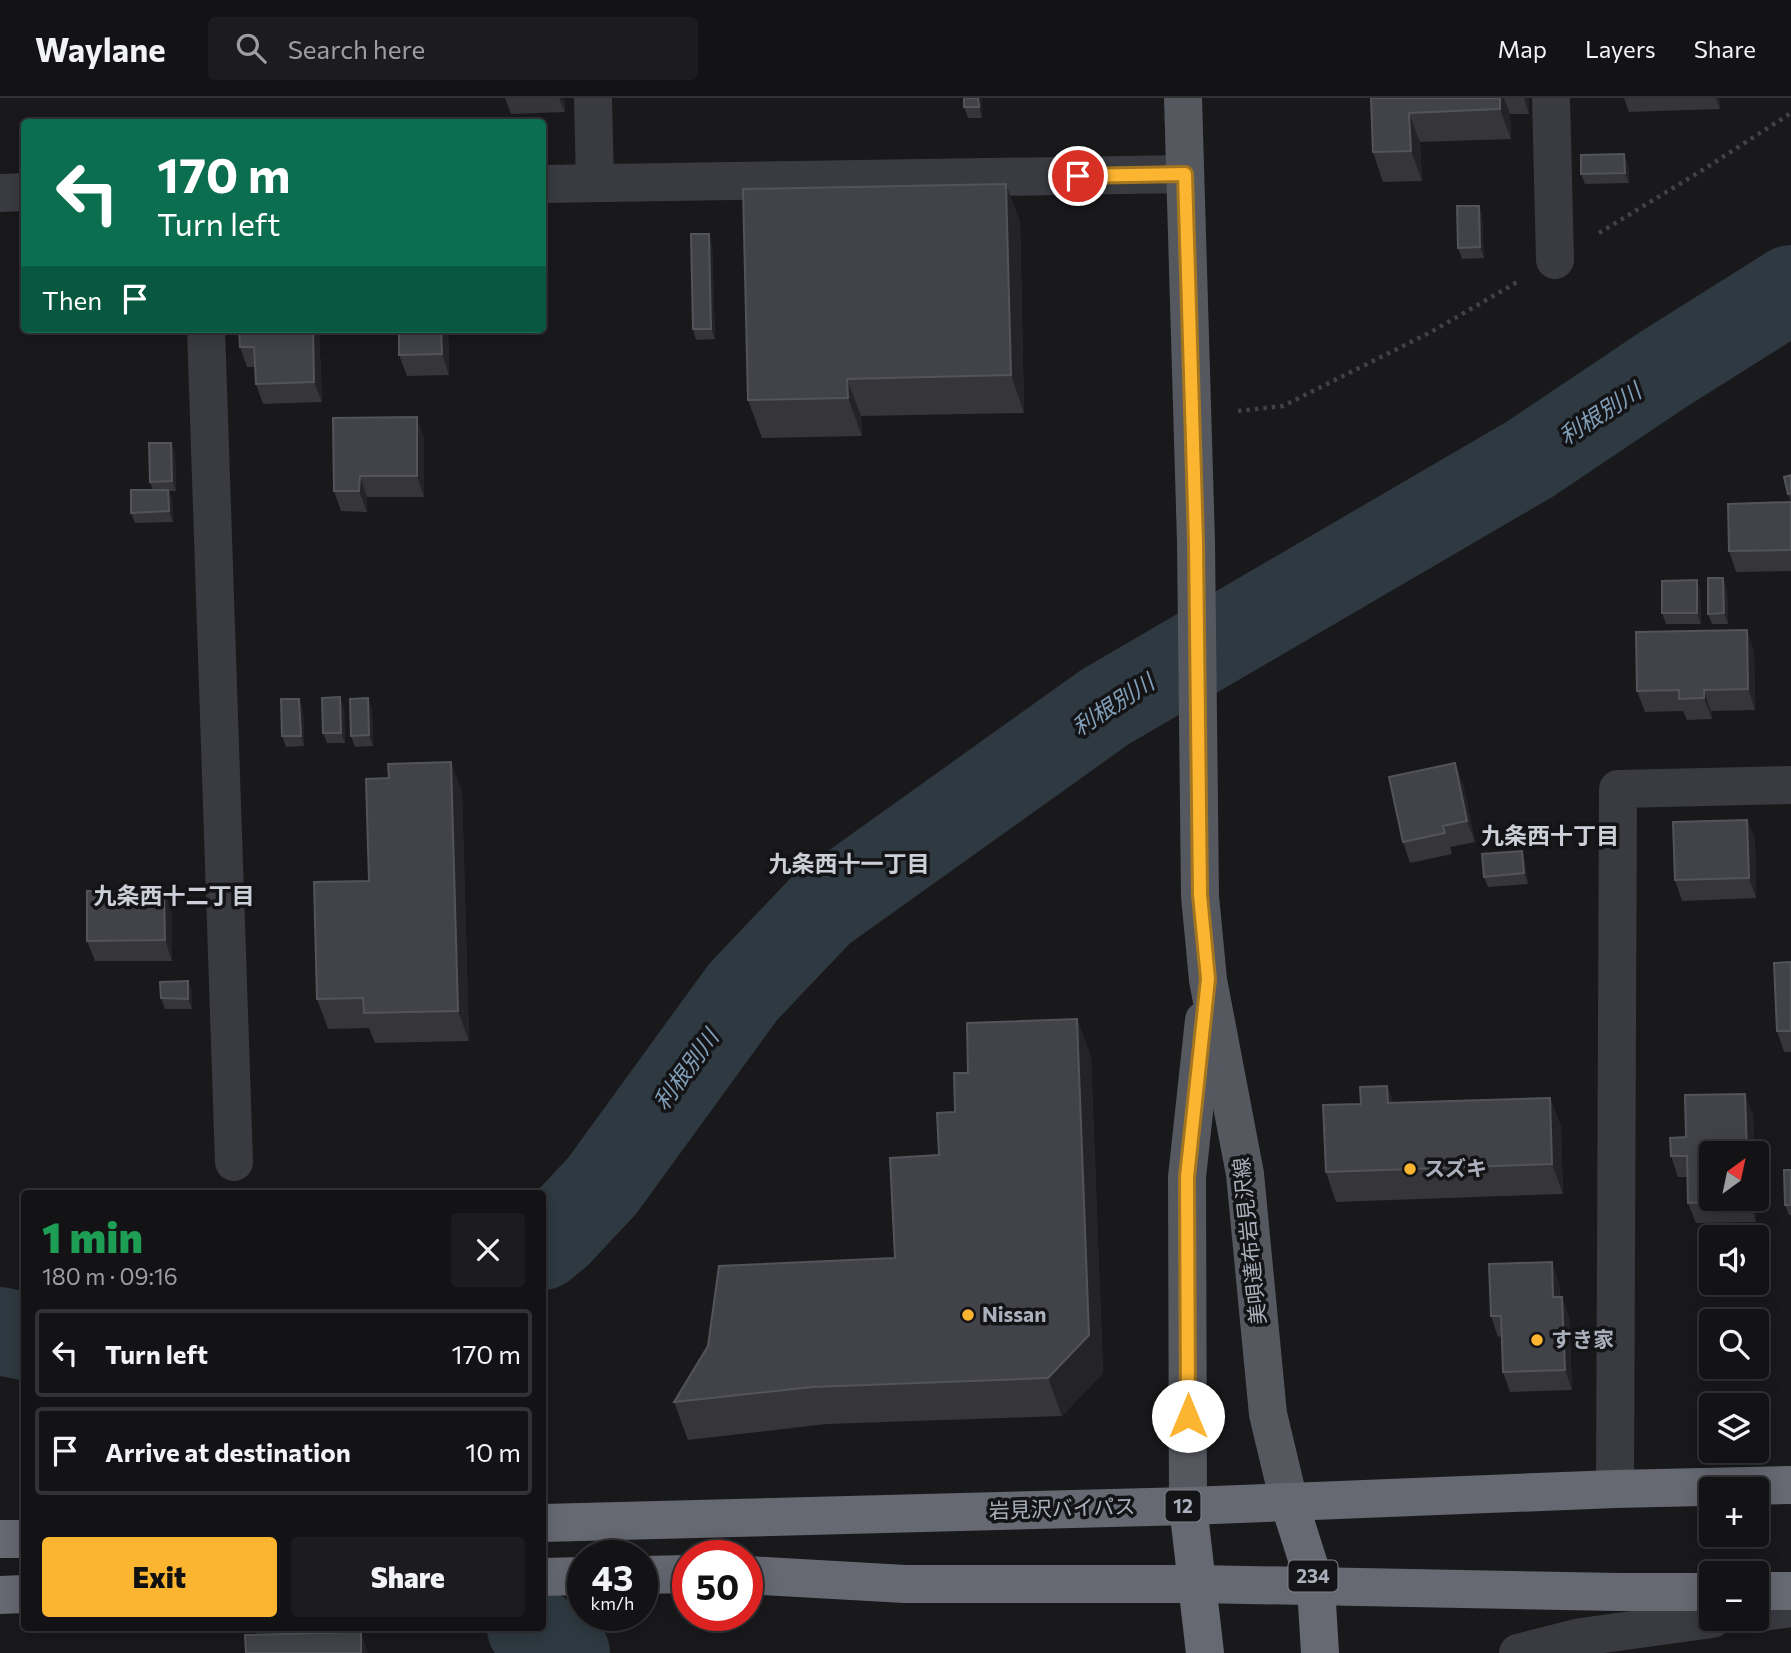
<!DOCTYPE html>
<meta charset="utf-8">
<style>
:root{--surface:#131315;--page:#1c1c1e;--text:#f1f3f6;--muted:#9d9ea0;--line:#323234;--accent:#fcb531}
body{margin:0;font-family:Commissioner,"Noto Sans JP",sans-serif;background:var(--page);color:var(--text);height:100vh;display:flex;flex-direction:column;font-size:26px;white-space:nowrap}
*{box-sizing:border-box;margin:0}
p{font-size:23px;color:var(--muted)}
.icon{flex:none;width:38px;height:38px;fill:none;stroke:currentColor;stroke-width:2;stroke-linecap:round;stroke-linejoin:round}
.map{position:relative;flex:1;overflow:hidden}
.details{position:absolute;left:21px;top:1092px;width:525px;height:441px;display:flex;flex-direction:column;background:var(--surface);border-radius:7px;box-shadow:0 4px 18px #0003,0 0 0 2px var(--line)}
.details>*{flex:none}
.banner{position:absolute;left:21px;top:21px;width:525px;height:214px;border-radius:7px;box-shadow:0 4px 18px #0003,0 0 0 2px var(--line);background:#0b6e4f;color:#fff;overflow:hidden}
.needle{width:46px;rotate:33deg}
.controls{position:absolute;left:1699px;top:1043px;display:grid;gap:14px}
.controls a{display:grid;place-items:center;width:70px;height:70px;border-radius:7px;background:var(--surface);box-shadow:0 4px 18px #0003,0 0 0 2px var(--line);font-size:35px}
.speed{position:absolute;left:567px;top:1442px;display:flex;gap:14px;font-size:35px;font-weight:700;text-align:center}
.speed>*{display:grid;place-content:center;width:91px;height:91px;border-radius:50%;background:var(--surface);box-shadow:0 4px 18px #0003,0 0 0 2px var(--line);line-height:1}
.speed small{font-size:18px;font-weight:400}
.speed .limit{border:10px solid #d22;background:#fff;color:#111}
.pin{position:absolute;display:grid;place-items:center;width:60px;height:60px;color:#fff;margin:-30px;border:4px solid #fff;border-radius:50%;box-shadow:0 2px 7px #0007}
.me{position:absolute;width:77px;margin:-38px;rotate:0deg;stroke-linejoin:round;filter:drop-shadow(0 0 5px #0008)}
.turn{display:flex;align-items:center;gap:24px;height:147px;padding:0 21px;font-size:32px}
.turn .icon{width:91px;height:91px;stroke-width:2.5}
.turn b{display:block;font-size:49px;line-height:60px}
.then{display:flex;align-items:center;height:66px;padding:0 21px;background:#0003;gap:14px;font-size:26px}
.round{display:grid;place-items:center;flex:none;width:74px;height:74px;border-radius:7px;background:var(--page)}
.head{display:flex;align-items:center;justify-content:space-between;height:119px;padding:0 21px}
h1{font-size:42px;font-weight:800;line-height:52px;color:#1e9e55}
.primary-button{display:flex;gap:14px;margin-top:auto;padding:14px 21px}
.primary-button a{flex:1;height:80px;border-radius:7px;background:var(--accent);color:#111;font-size:28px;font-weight:800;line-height:80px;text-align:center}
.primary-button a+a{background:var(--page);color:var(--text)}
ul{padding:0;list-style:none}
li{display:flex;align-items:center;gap:21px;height:88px;margin:0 14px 10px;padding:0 7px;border:4px solid var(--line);border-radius:7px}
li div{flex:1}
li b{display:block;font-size:26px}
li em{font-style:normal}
header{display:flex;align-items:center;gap:42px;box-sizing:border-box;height:98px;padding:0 35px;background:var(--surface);border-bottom:2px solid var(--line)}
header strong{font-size:33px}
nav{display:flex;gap:38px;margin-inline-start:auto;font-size:24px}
.search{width:490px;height:63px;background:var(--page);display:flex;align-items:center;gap:18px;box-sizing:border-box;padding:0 24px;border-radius:7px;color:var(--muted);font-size:26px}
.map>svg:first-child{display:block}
</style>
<header>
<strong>Waylane</strong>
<div class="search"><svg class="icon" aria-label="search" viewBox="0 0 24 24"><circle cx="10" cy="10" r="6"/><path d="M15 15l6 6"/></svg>Search here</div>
<nav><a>Map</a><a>Layers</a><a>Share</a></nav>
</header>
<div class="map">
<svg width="1791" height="1555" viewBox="0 0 1791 1555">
<rect width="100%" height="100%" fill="#19191c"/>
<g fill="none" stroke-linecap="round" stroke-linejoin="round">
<g stroke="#2e3941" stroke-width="88">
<path d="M542,1148L558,1135L602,1088L743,894L821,812L1105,609L1530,361L1664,271L1791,191"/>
<path d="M0,1233L24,1238"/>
<path d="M531,1530L566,1555"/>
</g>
<g stroke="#404248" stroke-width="4.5" stroke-dasharray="3.5 5" stroke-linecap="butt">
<path d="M1599,135L1701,73L1791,15"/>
<path d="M1238,313L1283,308L1431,234L1519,183"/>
</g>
<g stroke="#3a3b41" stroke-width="38">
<path d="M593,0L595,85"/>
<path d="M1551,0L1555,162"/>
<path d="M542,86L1185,76"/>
<path d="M0,95L24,94"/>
<path d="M206,231L234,1064"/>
<path d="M1615,1391L1618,691L1791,687"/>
<path d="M1757,1515L1791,1510"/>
<path d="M1518,1555L1581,1539L1712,1521"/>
</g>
<g stroke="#565860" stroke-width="38">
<path d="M1183,0L1196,444L1200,798L1208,882L1245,1076L1268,1316L1289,1404"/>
<path d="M1188,1408L1187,1079L1204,922"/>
</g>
<g stroke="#666972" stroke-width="38">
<path d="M1289,1404L1316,1489L1320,1555"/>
<path d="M1188,1408L1205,1555"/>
<path d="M542,1425L1188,1408L1615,1391L1791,1387"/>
<path d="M0,1441H24"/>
<path d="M642,1477L688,1476"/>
<path d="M747,1477L905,1486H1198L1619,1494H1712"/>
<path d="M542,1479L583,1478"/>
<path d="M1757,1493H1791"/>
<path d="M0,1497L24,1496"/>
</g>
</g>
<g fill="#35353a">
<path d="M505,0H564L565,14L511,16Z"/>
<path d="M982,0V20H968L964,9Z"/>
<path d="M1371,0H1529V16H1510L1511,41L1420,44L1422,83L1383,84L1373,54Z"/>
<path d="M1624,0H1719L1720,11L1629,14Z"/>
<path d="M1628,66L1629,85L1585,86L1581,76Z"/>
<path d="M1479,108L1482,118L1484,160L1462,161L1458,150Z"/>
<path d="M1020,123L1024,315L861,318L862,338L762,340L748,302Z"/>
<path d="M712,146L715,241L696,242L693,231Z"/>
<path d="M319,231L322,304L263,306L256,286L255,269H247L240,249Z"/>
<path d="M399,231H448L449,277L407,278L399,257Z"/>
<path d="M424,340V399H367V414L341,413L334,393Z"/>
<path d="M171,345L175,355L176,393H169L172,402L173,424L135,425L131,415L153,392L150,384Z"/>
<path d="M1791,377V473L1736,474L1729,453L1791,404L1788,396Z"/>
<path d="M1723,480L1727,491L1728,526H1712L1708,516Z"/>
<path d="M1700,493L1701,526H1666L1662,515Z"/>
<path d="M1754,553L1755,612L1711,613L1712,621L1687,622L1683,613L1645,614L1637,593Z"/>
<path d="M344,609L345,645H327L323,635Z"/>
<path d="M303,611L304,648L286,649L282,638Z"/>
<path d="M372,611L373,648L355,649L351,638Z"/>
<path d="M1463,686L1475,744L1450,749L1452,756L1410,765L1403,744Z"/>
<path d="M462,693L469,943L375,945L369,930L328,931L317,901L369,783Z"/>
<path d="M1747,722L1755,742L1756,800L1682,803L1675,782Z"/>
<path d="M1525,763L1528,786L1488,789L1484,779Z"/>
<path d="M172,813V863H95L87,843Z"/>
<path d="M1791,864V954H1784L1777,933Z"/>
<path d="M188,883L192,894V911H165L161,900Z"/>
<path d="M1077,921L1091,959L1103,1275L1062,1318L827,1326L688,1342L674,1304L895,1160L939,1057L955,1014L968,975Z"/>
<path d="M1387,988L1393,1004L1550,1000L1561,1029L1563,1096L1336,1104L1326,1074L1361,1006Z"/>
<path d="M1753,1016L1754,1055H1712V1101H1756V1124L1696,1125L1688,1105L1687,1079H1678L1671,1058L1686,1039Z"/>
<path d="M1791,1072V1117H1789L1785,1107Z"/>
<path d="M1559,1184L1560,1199H1562L1569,1220L1572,1292L1510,1294L1503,1274L1502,1238L1498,1239L1491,1218Z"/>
</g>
<g fill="#242428">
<path d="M559,0H564L565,14Z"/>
<path d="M978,0H982V20L979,9Z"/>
<path d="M1500,0H1504L1510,16L1511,41L1500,11Z"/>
<path d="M1524,0H1529V16Z"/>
<path d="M1716,0H1719L1720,11Z"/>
<path d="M1409,15L1420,44L1422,83L1411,53Z"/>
<path d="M1624,56L1628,66L1629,85L1625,75Z"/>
<path d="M1006,86L1020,123L1024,315L1011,277Z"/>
<path d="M1479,108L1482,118L1484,160L1480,149Z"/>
<path d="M709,136L712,146L715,241L711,231Z"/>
<path d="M313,231H319L322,304L314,284Z"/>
<path d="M441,231H448L449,277L442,256Z"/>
<path d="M847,281L861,318L862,338L848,300Z"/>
<path d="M417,319L424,340V399L417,378Z"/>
<path d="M171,345L175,355L176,393L172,383Z"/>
<path d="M360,378L367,399V414L359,393Z"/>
<path d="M168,392L172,402L173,424L169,413Z"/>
<path d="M1723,480L1727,491L1728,526L1724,515Z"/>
<path d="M1697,482L1700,493L1701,526L1697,515Z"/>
<path d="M1747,532L1754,553L1755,612L1748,591Z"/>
<path d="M1704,592L1711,613L1712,621L1704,600Z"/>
<path d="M340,599L344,609L345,645L341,635Z"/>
<path d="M368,600L372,611L373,648L369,637Z"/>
<path d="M299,601L303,611L304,648L301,638Z"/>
<path d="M451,664L462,693L469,943L458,913Z"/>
<path d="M1455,665L1463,686L1475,744L1467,723Z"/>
<path d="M1747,722L1755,742L1756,800L1749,780Z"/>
<path d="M1522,753L1525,763L1528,786L1524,775Z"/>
<path d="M164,792L172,813V863L165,842Z"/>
<path d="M188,883L192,894V911L188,901Z"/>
<path d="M1077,921L1091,959L1103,1275L1062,1318L1048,1280Z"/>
<path d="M1387,988L1398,1017L1388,1005Z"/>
<path d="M1745,996L1753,1016L1754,1055H1747Z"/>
<path d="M1550,1000L1561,1029L1563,1096L1552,1066Z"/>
<path d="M1749,1101H1756V1124L1749,1103Z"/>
<path d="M1552,1164L1559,1184L1560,1220L1553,1199Z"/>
<path d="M1562,1199L1569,1220L1572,1292L1565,1272Z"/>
<path d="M361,1534L368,1555H361Z"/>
</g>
<g fill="#424348" stroke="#52545a" stroke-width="2">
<path d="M964,0H978L979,9H964Z"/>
<path d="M1371,0H1500V11L1409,15L1411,53L1373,54Z"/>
<path d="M1624,56L1625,75L1581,76V57Z"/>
<path d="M1006,86L1011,277L847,281L848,300L748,302L743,91Z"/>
<path d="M1457,108H1479L1480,149L1458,150Z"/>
<path d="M691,136H709L711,231H693Z"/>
<path d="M239,231H313L314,284L256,286L254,249H240Z"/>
<path d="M399,231H441L442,256L399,257Z"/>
<path d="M417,319V378H360L359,393H334L333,320Z"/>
<path d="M149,345H171L172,383L150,384Z"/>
<path d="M1791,377V395L1788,396L1784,379Z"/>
<path d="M131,392H168L169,413L131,415Z"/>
<path d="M1791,404V452L1729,453L1728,406Z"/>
<path d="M1708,480H1723L1724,515L1708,516Z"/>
<path d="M1697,482V515H1662V483Z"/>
<path d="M1747,532L1748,591L1704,592V600L1679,601V592L1637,593L1636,534Z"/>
<path d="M340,599L341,635H323L322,600Z"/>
<path d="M368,600L369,637L351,638L350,601Z"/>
<path d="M281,601H299L301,638H282Z"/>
<path d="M451,664L458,913L364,915L363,900L317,901L314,784L369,783L366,681L389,680L388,666Z"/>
<path d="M1455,665L1467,723L1443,728L1445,735L1403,744L1389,679Z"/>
<path d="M1747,722L1749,780L1675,782L1673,724Z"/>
<path d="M1522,753L1524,775L1484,779L1482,756Z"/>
<path d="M164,792L165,842L87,843V793Z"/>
<path d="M1791,864V933H1777L1774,865Z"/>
<path d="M188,883V901L161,900L160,884Z"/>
<path d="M1077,921L1089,1237L1048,1280L813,1289L674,1304L708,1248L719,1168L895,1160L890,1060L939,1057L937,1015L955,1014L954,975H968L967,925Z"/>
<path d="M1387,988L1388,1005L1550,1000L1552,1066L1326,1074L1323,1007L1361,1006L1360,989Z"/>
<path d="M1745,996L1747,1055H1712V1101H1749V1103L1688,1105L1687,1058H1671L1670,1040L1686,1039L1685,997Z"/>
<path d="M1784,1072H1791V1107H1785Z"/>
<path d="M1552,1164L1553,1199H1562L1565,1272L1503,1274L1501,1218H1491L1489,1166Z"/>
<path d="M361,1534V1555H246L245,1537Z"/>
</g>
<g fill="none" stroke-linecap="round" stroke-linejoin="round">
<g stroke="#a47620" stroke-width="18">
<path id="route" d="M1078,78L1185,76L1196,444L1200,797L1208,881L1187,1079L1188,1318"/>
</g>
<use href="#route" stroke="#fcb531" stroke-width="12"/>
</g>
<g fill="#fcb531" stroke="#141417" stroke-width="2.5">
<circle cx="1410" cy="1071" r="7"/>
<circle cx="968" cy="1217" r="7"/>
<circle cx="1537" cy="1242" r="7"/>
</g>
<g text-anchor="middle" stroke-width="7" stroke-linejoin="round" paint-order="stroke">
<g fill="#141417" stroke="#7e828a" stroke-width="2">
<rect x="1165.5" y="1392.5" width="35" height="31" rx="5"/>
<rect x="1288.5" y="1462.5" width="49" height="31" rx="5"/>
</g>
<g font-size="19" font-weight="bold" fill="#abb1bc">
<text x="1183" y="1415">12</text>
<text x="1313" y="1485">234</text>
</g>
<g font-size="21" font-weight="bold" fill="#abb1bc" stroke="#141417" text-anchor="start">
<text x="1424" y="1078">スズキ</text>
<text x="982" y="1224">Nissan</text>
<text x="1551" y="1249">すき家</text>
</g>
<g font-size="21" fill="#abb1bc" stroke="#141417">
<text transform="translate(1250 1143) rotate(-96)" y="7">美唄達布岩見沢線</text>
<text transform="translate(1062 1411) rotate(-2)" y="7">岩見沢バイパス</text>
</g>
<g font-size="23" font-style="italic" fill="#819fb8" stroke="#141417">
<text transform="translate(1600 316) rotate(-33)" y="8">利根別川</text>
<text transform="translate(1113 607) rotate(-33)" y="8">利根別川</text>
<text transform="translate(686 972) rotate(-54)" y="8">利根別川</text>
</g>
<g font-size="23" font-weight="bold" fill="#cdd0d8" stroke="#141417">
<text x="1550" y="746">九条西十丁目</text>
<text x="849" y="774">九条西十一丁目</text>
<text x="174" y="806">九条西十二丁目</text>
</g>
</g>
</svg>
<div class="controls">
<a><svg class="needle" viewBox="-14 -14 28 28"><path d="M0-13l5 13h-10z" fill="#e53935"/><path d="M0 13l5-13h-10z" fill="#9d9ea0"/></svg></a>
<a><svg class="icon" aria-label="sound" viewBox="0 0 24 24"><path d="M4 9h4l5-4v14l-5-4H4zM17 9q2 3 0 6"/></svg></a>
<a><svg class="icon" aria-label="search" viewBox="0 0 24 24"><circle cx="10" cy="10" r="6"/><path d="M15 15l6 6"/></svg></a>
<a><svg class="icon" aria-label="layers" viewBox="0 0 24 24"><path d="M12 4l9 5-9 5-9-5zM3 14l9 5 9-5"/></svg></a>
<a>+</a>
<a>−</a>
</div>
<div class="speed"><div>43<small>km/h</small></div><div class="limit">50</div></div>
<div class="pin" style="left:1078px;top:78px;background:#d93025"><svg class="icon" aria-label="arrive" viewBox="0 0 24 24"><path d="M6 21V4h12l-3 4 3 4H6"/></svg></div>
<svg class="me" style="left:1188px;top:1318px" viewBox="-20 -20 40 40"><circle r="19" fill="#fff"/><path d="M0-13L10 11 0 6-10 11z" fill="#fcb531"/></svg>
<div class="banner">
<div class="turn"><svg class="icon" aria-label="left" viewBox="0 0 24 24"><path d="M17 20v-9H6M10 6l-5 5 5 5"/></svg><div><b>170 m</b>Turn left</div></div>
<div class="then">Then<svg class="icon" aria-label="arrive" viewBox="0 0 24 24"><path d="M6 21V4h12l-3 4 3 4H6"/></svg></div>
</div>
<section class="details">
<div class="head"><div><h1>1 min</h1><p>180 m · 09:16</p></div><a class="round"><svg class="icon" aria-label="close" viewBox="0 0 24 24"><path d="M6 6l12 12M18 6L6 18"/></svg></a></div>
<ul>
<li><svg class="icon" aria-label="left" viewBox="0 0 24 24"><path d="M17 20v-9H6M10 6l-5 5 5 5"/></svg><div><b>Turn left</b></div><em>170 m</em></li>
<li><svg class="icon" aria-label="arrive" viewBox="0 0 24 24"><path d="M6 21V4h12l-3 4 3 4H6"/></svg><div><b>Arrive at destination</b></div><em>10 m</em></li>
</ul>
<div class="primary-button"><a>Exit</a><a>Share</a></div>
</section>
</div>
